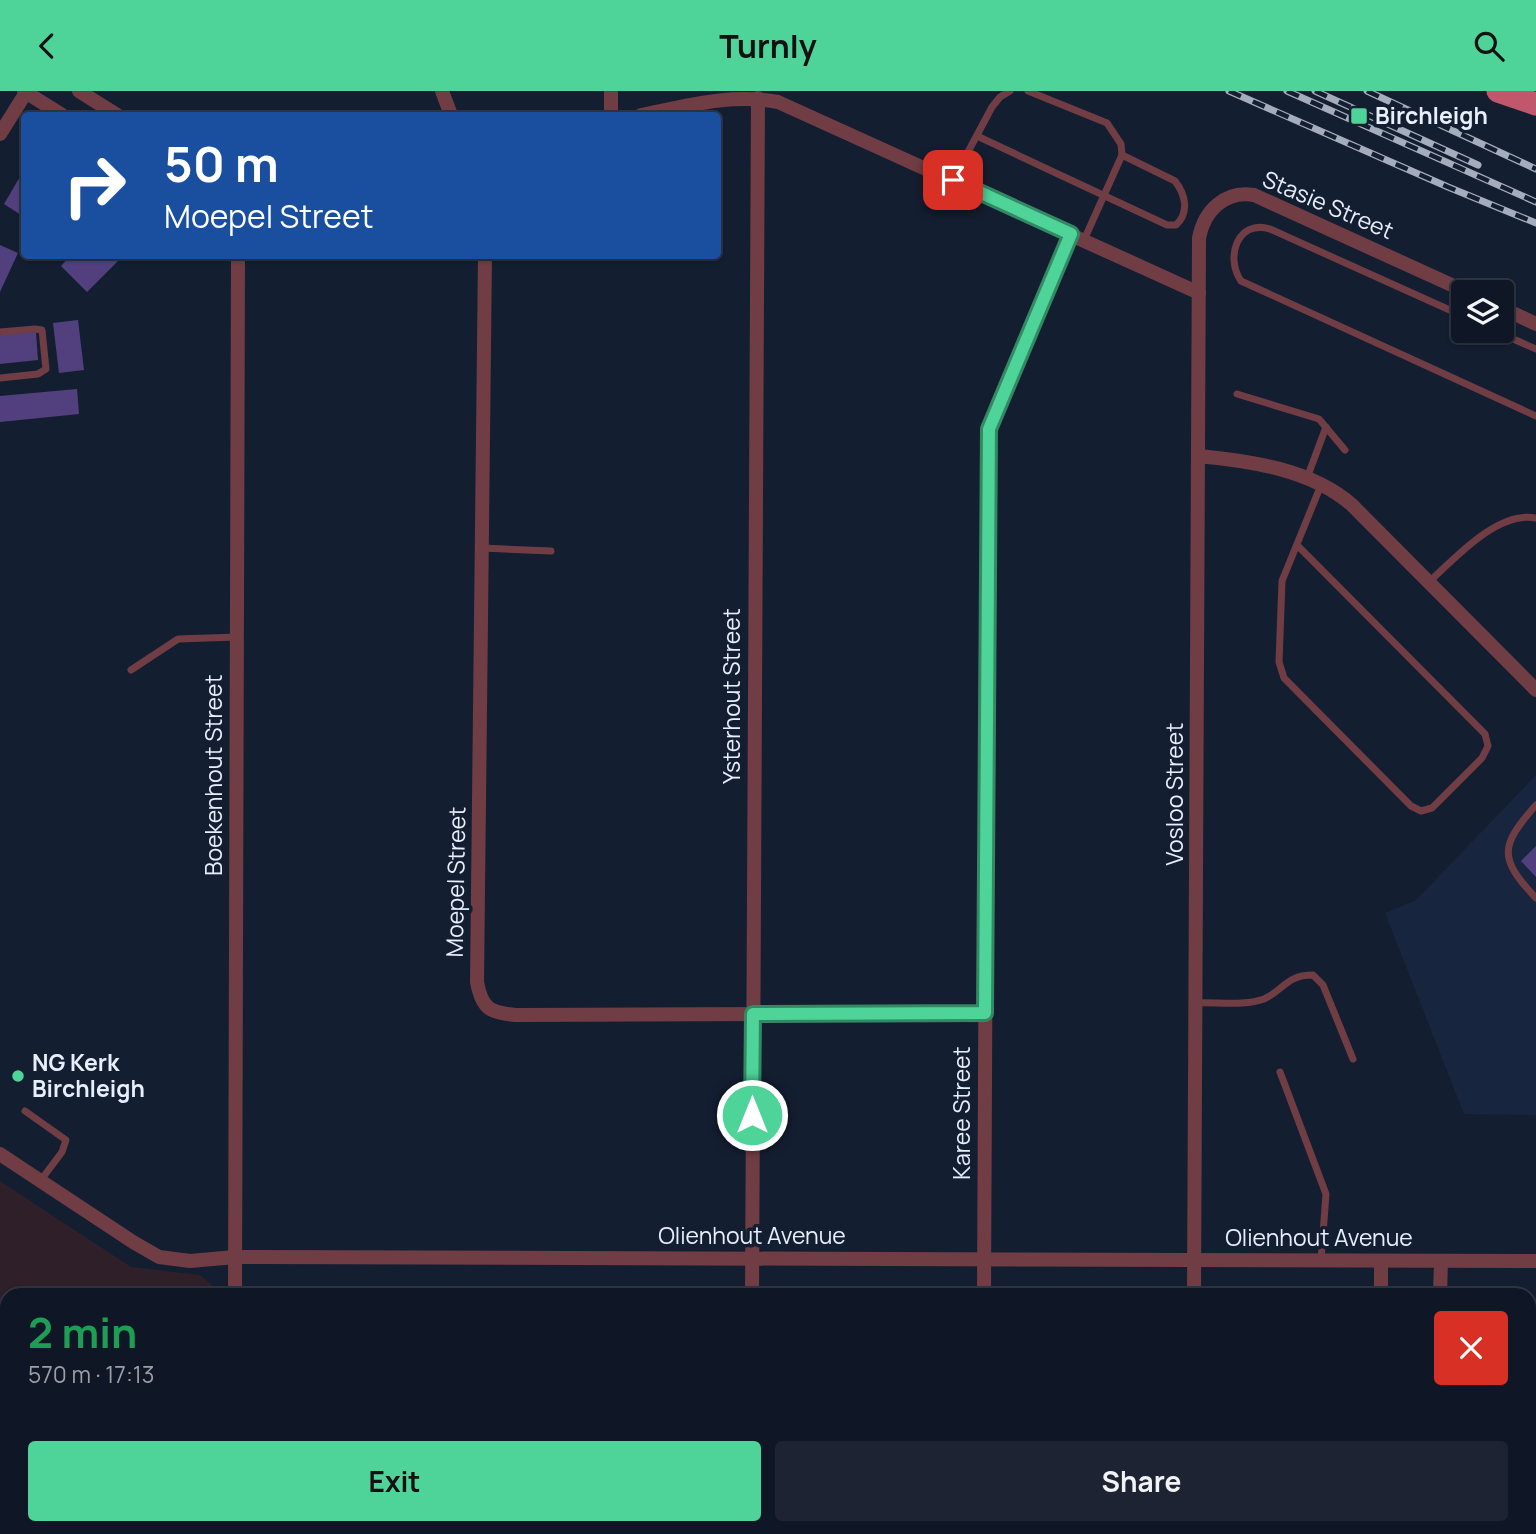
<!DOCTYPE html>
<meta charset="utf-8">
<style>
:root{--surface:#0f1625;--page:#1d2332;--text:#f1f3f6;--muted:#9b9fa7;--line:#2f3542;--accent:#4ed399}
body{margin:0;font-family:Manrope,sans-serif;background:var(--page);color:var(--text);height:100vh;display:flex;flex-direction:column;font-size:26px;white-space:nowrap}
*{box-sizing:border-box;margin:0}
p{font-size:23px;color:var(--muted)}
.icon{flex:none;width:38px;height:38px;fill:none;stroke:currentColor;stroke-width:2;stroke-linecap:round;stroke-linejoin:round}
.map{position:relative;flex:1;overflow:hidden}
.panel{position:absolute;left:0px;top:1197px;width:1536px;height:247px;display:flex;flex-direction:column;background:var(--surface);border-radius:21px 21px 0 0;box-shadow:0 2px 5px #0004,0 0 0 2px var(--line)}
.panel>*{flex:none}
.hud{position:absolute;left:21px;top:21px;width:700px;height:147px;border-radius:7px;box-shadow:0 2px 5px #0004,0 0 0 2px var(--line);background:#1a4fa0;color:#fff;overflow:hidden}
.tools{position:absolute;left:1451px;top:189px;display:grid;gap:14px}
.tools a{display:grid;place-items:center;width:63px;height:63px;border-radius:7px;background:var(--surface);box-shadow:0 2px 5px #0004,0 0 0 2px var(--line);font-size:35px}
.pin{position:absolute;display:grid;place-items:center;width:60px;height:60px;color:#fff;margin:-30px;border-radius:14px;box-shadow:0 4px 10px #0006}
.me{position:absolute;width:77px;margin:-38px;rotate:0deg;stroke-linejoin:round;filter:drop-shadow(0 0 5px #0008)}
.turn{display:flex;align-items:center;gap:24px;height:147px;padding:0 28px;font-size:32px}
.turn .icon{width:91px;height:91px;stroke-width:2.5}
.turn b{display:block;font-size:49px;line-height:60px}
.round{display:grid;place-items:center;flex:none;width:74px;height:74px;border-radius:7px;background:var(--page)}
.overview{display:flex;align-items:center;justify-content:space-between;height:119px;padding:0 28px}
h1{font-size:42px;font-weight:700;line-height:52px;color:#1e9e55}
.primary-button{display:flex;gap:14px;margin-top:auto;padding:14px 28px}
.primary-button a{flex:1;height:80px;border-radius:7px;background:var(--accent);color:#111;font-size:28px;font-weight:700;line-height:80px;text-align:center}
.primary-button a+a{background:var(--page);color:var(--text)}
header{display:flex;justify-content:space-between;align-items:center;height:91px;padding:0 28px;background:var(--accent);color:#111;font-size:32px;font-weight:700}
.map>svg:first-child{display:block}
</style>
<header><svg class="icon" aria-label="back" viewBox="0 0 24 24"><path d="M15 5l-7 7 7 7"/></svg>Turnly<svg class="icon" aria-label="search" viewBox="0 0 24 24"><circle cx="10" cy="10" r="6"/><path d="M15 15l6 6"/></svg></header>
<div class="map">
<svg width="1536" height="1443" viewBox="0 0 1536 1443">
<rect width="100%" height="100%" fill="#141e31"/>
<path fill="#18253e" d="M1536,684V1024L1464,1023L1385,822L1415,810Z"/>
<path fill="#2f1f29" d="M0,1090L131,1176L200,1184L218,1199V1204H7V1338L0,1334Z"/>
<g fill="#52407e">
<path d="M24,79V118L21,124L4,113Z"/>
<path d="M0,154L18,162L0,201Z"/>
<path d="M71,164H124L87,201L61,175Z"/>
<path d="M78,229L84,279L59,282L53,232Z"/>
<path d="M36,241L38,269L0,273V244Z"/>
<path d="M77,298L79,323L0,331V305Z"/>
<path d="M1536,755V786L1521,770Z"/>
<path d="M558,1196L631,1198V1204H558Z"/>
<rect x="657" y="1196" width="34" height="8"/>
</g>
<g fill="none" stroke-linecap="round" stroke-linejoin="round">
<g stroke="#703d44" stroke-width="7">
<path d="M1028,0L1107,32L1121,53L1122,64L1084,149"/>
<path d="M977,45L1167,134H1176C1190,121 1185,103 1175,90L1122,64"/>
<path d="M953,89L992,16L1000,6L1010,0"/>
<path d="M1463,225L1270,138C1237,128 1225,167 1241,190L1536,325"/>
<path d="M1495,240L1536,258"/>
<path d="M0,241L35,238L42,239L46,278L38,283L0,287"/>
<path d="M1237,303L1319,328L1345,359"/>
<path d="M1307,387L1326,336"/>
<path d="M1298,455L1485,643L1488,655L1482,667L1432,717L1421,720L1411,715L1290,593L1284,587L1279,571L1282,490L1321,394"/>
<path d="M482,457L551,460"/>
<path d="M1429,491C1454,468 1498,419 1536,427"/>
<path d="M131,579L178,548L237,546"/>
<path d="M1536,714C1500,755 1498,767 1536,807"/>
<path d="M1197,912C1217,911 1245,915 1264,908C1284,899 1286,884 1313,884L1323,894L1353,968"/>
<path d="M1280,981L1326,1103L1321,1169"/>
<path d="M25,1020L66,1049L62,1061L41,1089"/>
</g>
<g stroke="#703d44" stroke-width="14">
<path d="M24,0L62,24"/>
<path d="M79,0L117,24"/>
<path d="M442,0L451,24"/>
<path d="M611,0V24"/>
<path d="M641,24C686,15 731,2 778,11L1199,202"/>
<path d="M0,43L27,0"/>
<path d="M485,164L477,891C482,918 490,922 516,924L985,922"/>
<path d="M1502,217L1536,233"/>
<path d="M1198,365C1250,370 1311,378 1352,414L1536,599"/>
<path d="M0,1063L133,1151L159,1166L190,1170L235,1166L1536,1170"/>
<path d="M235,1204L238,164"/>
<path d="M752,1204L758,7"/>
<path d="M984,1204L988,351L989,338L998,312L1071,143"/>
<path d="M1194,1204L1199,147C1204,120 1225,99 1254,104L1467,201"/>
<path d="M1381,1204V1170"/>
<path d="M1440,1204L1441,1170"/>
<path d="M0,1353L7,1357"/>
<path d="M124,1437L135,1443"/>
<path d="M235,1443V1437"/>
<path d="M477,1443L478,1437"/>
<path d="M750,1443V1437"/>
<path d="M984,1443V1437"/>
<path d="M1194,1443V1437"/>
<path d="M1380,1443V1437"/>
<path d="M1435,1443V1437"/>
</g>
<path stroke="#c1576a" stroke-width="23" d="M1498,0L1536,13"/>
<g stroke="#a5adbd" stroke-width="7">
<g id="rail">
<path d="M1229,0L1448,96L1536,132"/>
<path d="M1287,0L1536,111"/>
<path d="M1315,0L1478,74"/>
<path d="M1367,0L1536,78"/>
</g>
</g>
<use href="#rail" stroke="#141e31" stroke-width="4.5" stroke-dasharray="13" stroke-linecap="butt"/>
</g>
<g fill="none" stroke-linecap="round" stroke-linejoin="round">
<g stroke="#338963" stroke-width="18">
<path id="route" d="M752,1024L753,923L985,922L989,338L1071,143L953,89"/>
</g>
<use href="#route" stroke="#4ed399" stroke-width="12"/>
</g>
<g fill="#4ed399" stroke="#141e31" stroke-width="2.5">
<rect x="1350" y="16" width="18" height="18" rx="3.5"/>
<circle cx="18" cy="985" r="7"/>
</g>
<g text-anchor="middle" stroke-width="7" stroke-linejoin="round" paint-order="stroke">
<g font-size="23" font-weight="bold" fill="#e7eefc" stroke="#141e31" text-anchor="start">
<text x="1375" y="33">Birchleigh</text>
<text x="32" y="980">NG Kerk<tspan x="32" dy="26">Birchleigh</tspan></text>
</g>
<g font-size="23" fill="#e7eefc" stroke="#141e31">
<text transform="translate(1328 114) rotate(23)" y="8">Stasie Street</text>
<text transform="translate(732 605) rotate(-90)" y="8">Ysterhout Street</text>
<text transform="translate(214 684) rotate(-90)" y="8">Boekenhout Street</text>
<text transform="translate(1175 703) rotate(-90)" y="8">Vosloo Street</text>
<text transform="translate(456 791) rotate(-89)" y="8">Moepel Street</text>
<text transform="translate(962 1022) rotate(-90)" y="8">Karee Street</text>
<text x="752" y="1153">Olienhout Avenue</text>
<text x="1319" y="1155">Olienhout Avenue</text>
</g>
</g>
</svg>
<div class="tools">
<a><svg class="icon" aria-label="layers" viewBox="0 0 24 24"><path d="M12 4l9 5-9 5-9-5zM3 14l9 5 9-5"/></svg></a>
</div>
<div class="pin" style="left:953px;top:89px;background:#d93025"><svg class="icon" aria-label="arrive" viewBox="0 0 24 24"><path d="M6 21V4h12l-3 4 3 4H6"/></svg></div>
<svg class="me" style="left:752px;top:1024px" viewBox="-20 -20 40 40"><circle r="17" fill="#4ed399" stroke="#fff" stroke-width="3"/><path d="M0-11L8 9 0 5-8 9z" fill="#fff"/></svg>
<div class="hud">
<div class="turn"><svg class="icon" aria-label="right" viewBox="0 0 24 24"><path d="M7 20v-9h11M14 6l5 5-5 5"/></svg><div><b>50 m</b>Moepel Street</div></div>
</div>
<section class="panel">
<div class="overview"><div><h1>2 min</h1><p>570 m · 17:13</p></div><a class="round" style="background:#d93025;color:#fff"><svg class="icon" aria-label="close" viewBox="0 0 24 24"><path d="M6 6l12 12M18 6L6 18"/></svg></a></div>
<div class="primary-button"><a>Exit</a><a>Share</a></div>
</section>
</div>
